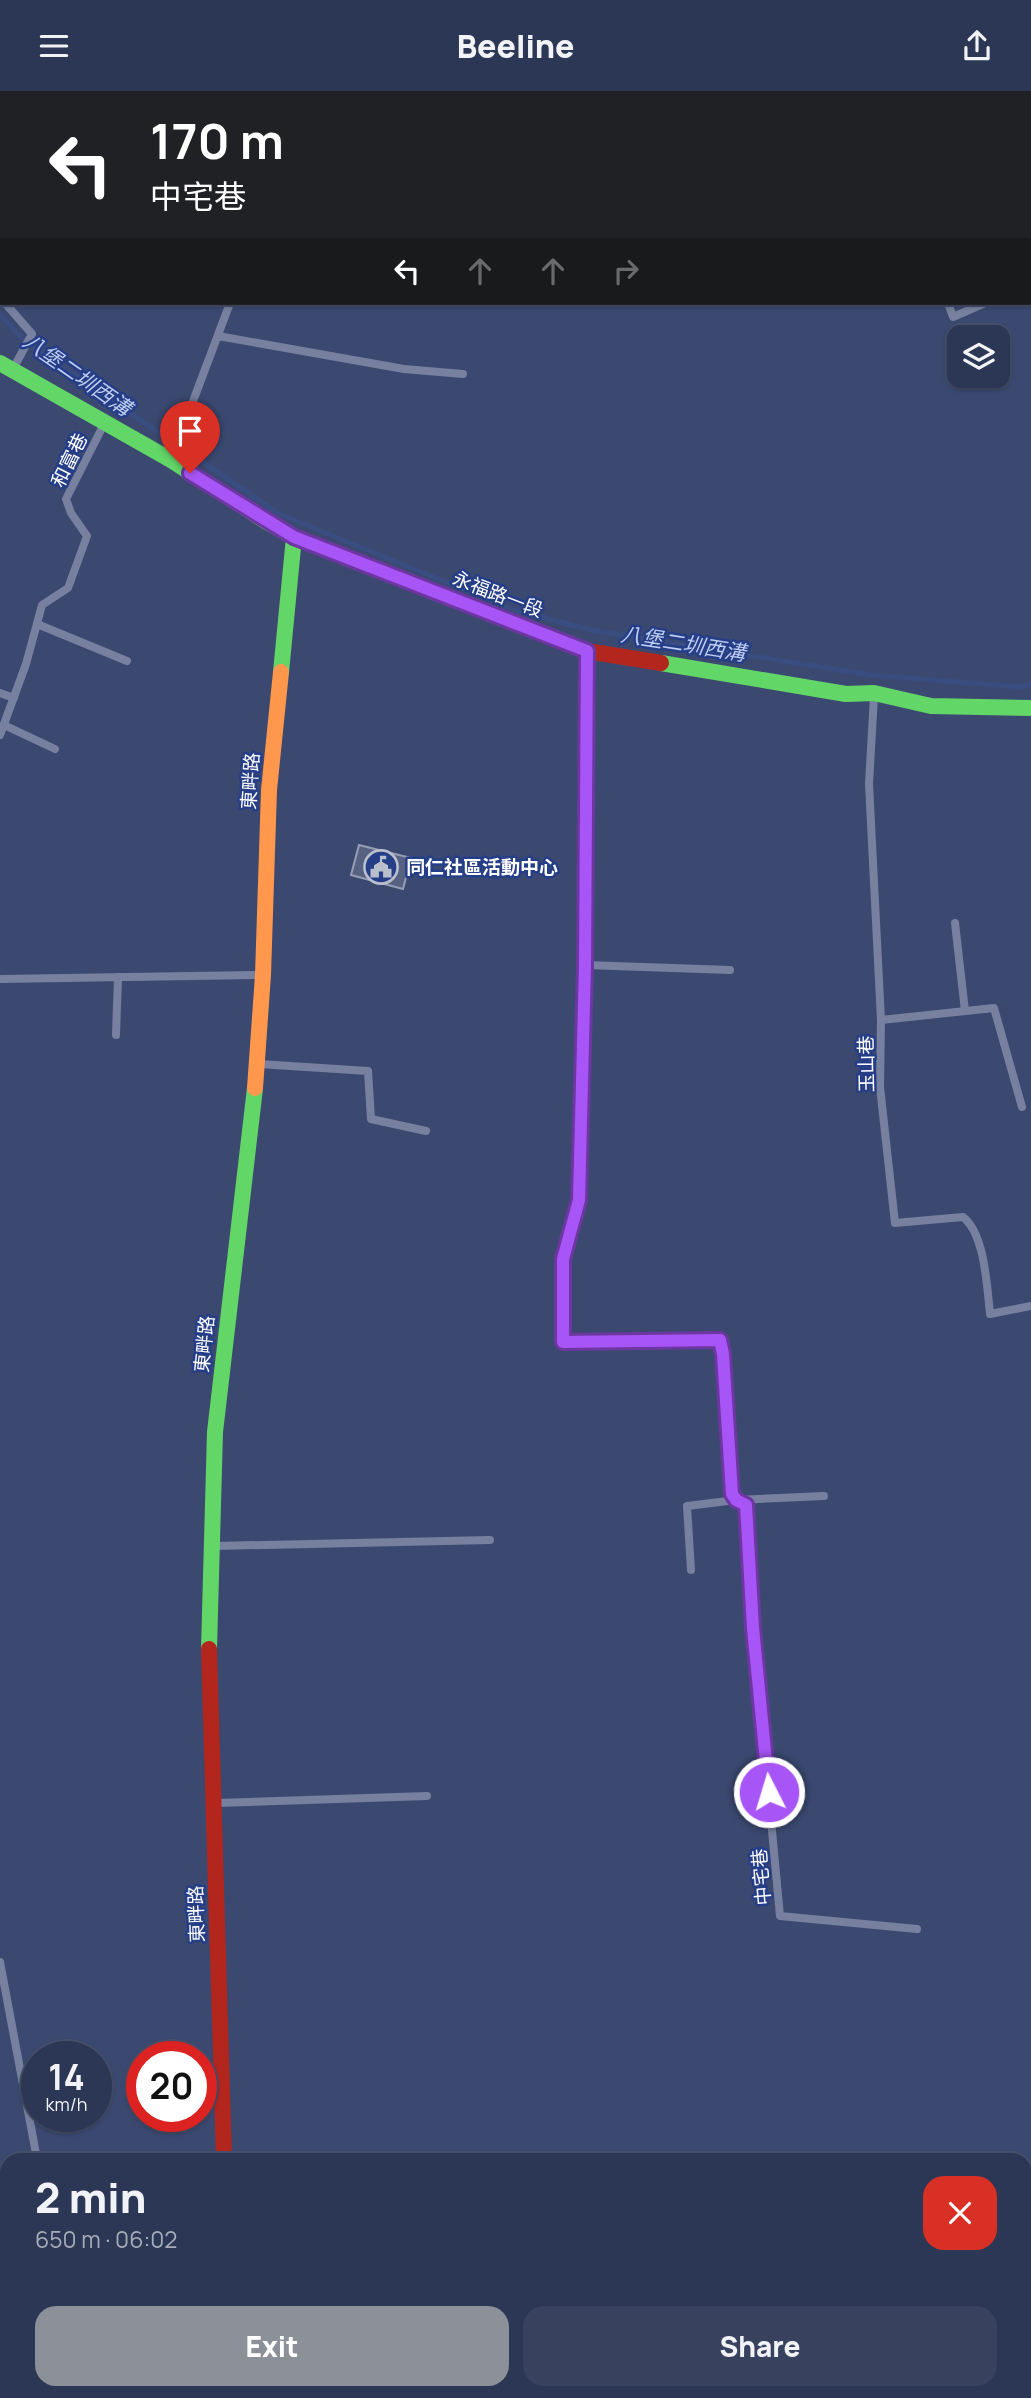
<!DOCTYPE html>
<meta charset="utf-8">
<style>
:root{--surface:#2c3755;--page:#38425f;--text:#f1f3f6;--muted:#a6acb9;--line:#48516c;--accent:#8c9099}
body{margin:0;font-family:Manrope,"Noto Sans TC",sans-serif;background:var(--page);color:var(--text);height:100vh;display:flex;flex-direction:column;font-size:26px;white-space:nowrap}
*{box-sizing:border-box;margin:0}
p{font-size:23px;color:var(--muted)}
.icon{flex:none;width:38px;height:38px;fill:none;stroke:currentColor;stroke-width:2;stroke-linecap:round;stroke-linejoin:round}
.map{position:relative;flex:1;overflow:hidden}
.panel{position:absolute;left:0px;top:2062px;width:1032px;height:247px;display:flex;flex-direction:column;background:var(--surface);border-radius:21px 21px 0 0;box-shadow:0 2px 5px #0004,0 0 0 2px var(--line)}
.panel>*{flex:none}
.top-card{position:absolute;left:0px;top:0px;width:1032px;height:214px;box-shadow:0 2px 5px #0004,0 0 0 2px var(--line);background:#202124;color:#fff;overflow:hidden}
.tools{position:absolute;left:947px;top:234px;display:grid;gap:14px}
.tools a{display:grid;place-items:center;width:63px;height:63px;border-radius:14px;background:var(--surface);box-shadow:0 2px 5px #0004,0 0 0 2px var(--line);font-size:35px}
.speed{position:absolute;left:21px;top:1950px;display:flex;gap:14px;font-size:35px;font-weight:700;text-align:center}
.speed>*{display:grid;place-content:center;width:91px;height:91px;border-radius:50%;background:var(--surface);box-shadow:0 2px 5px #0004,0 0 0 2px var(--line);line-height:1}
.speed small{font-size:18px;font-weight:400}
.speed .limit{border:10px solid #d22;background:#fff;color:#111}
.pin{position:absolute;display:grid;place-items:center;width:60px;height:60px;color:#fff;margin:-72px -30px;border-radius:50% 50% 50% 0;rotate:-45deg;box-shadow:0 0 7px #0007}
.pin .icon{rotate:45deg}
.me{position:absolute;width:77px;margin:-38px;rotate:355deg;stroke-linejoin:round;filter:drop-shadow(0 0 5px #0008)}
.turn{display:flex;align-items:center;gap:24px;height:147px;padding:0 35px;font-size:32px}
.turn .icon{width:91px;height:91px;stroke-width:2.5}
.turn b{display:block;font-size:49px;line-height:60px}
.lanes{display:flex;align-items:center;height:66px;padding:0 35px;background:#0003;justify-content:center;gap:35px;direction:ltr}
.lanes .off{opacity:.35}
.round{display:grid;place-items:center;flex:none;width:74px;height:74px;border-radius:21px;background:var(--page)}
.headline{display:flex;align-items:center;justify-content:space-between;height:119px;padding:0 35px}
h1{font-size:42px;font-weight:800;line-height:52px}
.action{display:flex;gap:14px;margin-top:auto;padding:14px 35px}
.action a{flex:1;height:80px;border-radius:21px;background:var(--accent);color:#fff;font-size:28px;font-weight:800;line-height:80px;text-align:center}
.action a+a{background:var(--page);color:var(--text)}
header{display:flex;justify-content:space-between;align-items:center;height:91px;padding:0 35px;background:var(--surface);font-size:32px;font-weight:800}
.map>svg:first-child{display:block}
</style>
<header><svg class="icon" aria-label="menu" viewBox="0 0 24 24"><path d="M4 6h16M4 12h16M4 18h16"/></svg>Beeline<svg class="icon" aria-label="share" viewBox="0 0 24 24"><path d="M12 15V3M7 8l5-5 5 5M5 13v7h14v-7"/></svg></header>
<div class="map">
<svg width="1031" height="2307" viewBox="0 0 1031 2307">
<rect width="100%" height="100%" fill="#3b4971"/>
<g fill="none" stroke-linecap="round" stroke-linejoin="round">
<path stroke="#3a4d80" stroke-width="5" d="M0,224L27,252L279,423L514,519L591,539L871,584L1021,596L1031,593"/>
</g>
<path fill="#576282" stroke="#969eb5" stroke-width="2" d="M359,754L411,767L403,798L351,784Z"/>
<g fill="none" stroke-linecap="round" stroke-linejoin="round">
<g stroke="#77819f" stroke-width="8">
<path d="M175,0L177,2"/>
<path d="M315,2V0"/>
<path d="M1031,132V133"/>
<path d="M5,212L32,243L13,278"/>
<path d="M948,212L953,226L985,212"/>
<path d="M218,245L404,278L463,283"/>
<path d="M172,366L230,212"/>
<path d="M37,533L127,570"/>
<path d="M587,563L585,874L579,1109L563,1168V1251L720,1249L724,1263L732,1403L736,1409L746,1414L753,1537L780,1825L917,1838"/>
<path d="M0,602L14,607"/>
<path d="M874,605L869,693L881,929L880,996L895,1132L963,1126C985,1143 987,1196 990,1223L1031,1215"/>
<path d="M4,634L55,658"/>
<path d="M0,644L26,573L42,514L68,497L87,445L71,422L66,408L103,335"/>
<path d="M955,832L965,920"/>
<path d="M585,874L730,879"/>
<path d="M0,888L259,884"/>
<path d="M881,929L994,917L1022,1016"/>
<path d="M116,944L118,886"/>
<path d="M259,973L368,980L371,1028L426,1040"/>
<path d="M215,1455L490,1449"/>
<path d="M691,1479L687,1415L736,1409L824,1405"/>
<path d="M216,1712L427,1705"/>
<path d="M0,1871L37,2068"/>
<path d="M863,2301L864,2307"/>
</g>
<g stroke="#77819f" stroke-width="16">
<path d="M1026,2197H1031"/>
<path d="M0,2264L7,2263"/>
</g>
<g stroke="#63d668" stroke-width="16">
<path d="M0,272L171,369L267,431L294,446L354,469"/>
<path d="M661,572L846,603L874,602L931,615L1031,617"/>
<path d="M281,581L294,446"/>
<path d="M209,1558L215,1341L255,997"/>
<path d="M221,2307L222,2301"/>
</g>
<path stroke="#ff974d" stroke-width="16" d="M255,997L263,884L269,699L281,581"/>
<g stroke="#b3261e" stroke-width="16">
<path d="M354,469L587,560L661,572"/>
<path d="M209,1558L224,2068"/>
</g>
</g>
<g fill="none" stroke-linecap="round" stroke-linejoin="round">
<g stroke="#6d37a1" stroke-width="18">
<path id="route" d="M190,382L294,446L587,560L585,874L579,1109L563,1168V1251L720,1249L723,1263L732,1403L736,1409L746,1414L753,1537L769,1701"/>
</g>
<use href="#route" stroke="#a855f7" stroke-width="12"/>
</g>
<defs>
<g id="civic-ring" transform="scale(1.75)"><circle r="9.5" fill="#253e87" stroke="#babfcd" stroke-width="1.5"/><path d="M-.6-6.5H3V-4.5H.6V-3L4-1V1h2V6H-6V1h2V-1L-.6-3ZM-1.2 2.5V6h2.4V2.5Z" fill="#babfcd"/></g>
</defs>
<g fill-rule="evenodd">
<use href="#civic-ring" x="381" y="776"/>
</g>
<g text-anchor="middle" stroke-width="5" stroke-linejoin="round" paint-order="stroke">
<g font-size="19" fill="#fff" stroke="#253e87">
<text transform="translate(69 369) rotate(-64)" y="7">和富巷</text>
<text transform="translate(498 503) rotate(21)" y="7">永福路一段</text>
<text transform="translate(250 690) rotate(-86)" y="7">東畔路</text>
<text transform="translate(866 973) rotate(-91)" y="7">玉山巷</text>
<text transform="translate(204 1253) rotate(-84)" y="7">東畔路</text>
<text transform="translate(761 1786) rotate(-95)" y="7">中宅巷</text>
<text transform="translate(196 1823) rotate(-92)" y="7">東畔路</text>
</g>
<g font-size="19" font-weight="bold" fill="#fff" stroke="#253e87" text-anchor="start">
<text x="406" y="783">同仁社區活動中心</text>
</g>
<g font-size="21" font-style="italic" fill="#bccbf0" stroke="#253e87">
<text transform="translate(77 284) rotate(35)" y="7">八堡二圳西溝</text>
<text transform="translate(683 553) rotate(9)" y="7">八堡二圳西溝</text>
</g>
</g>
</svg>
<div class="tools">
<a><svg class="icon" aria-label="layers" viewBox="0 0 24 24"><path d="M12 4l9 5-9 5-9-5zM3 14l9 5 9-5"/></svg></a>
</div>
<div class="speed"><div>14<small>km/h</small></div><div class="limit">20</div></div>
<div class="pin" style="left:190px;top:382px;background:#d93025"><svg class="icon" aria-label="arrive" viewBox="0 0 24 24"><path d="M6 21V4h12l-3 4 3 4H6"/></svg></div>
<svg class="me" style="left:769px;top:1701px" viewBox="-20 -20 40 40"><circle r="17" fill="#a855f7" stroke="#fff" stroke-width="3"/><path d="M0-11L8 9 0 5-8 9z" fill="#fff"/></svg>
<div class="top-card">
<div class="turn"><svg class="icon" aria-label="left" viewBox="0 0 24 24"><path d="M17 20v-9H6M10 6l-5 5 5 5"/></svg><div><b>170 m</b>中宅巷</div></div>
<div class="lanes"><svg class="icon" aria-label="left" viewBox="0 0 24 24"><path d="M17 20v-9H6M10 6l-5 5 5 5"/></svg><svg class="icon off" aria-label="ahead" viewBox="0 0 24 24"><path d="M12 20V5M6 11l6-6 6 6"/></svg><svg class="icon off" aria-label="ahead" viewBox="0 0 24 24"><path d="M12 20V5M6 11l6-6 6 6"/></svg><svg class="icon off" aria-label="right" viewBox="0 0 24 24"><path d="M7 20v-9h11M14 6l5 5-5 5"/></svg></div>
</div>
<section class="panel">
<div class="headline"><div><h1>2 min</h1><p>650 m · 06:02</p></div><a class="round" style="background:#d93025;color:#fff"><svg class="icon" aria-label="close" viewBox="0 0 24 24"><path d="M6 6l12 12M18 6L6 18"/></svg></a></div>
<div class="action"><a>Exit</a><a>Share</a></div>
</section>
</div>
